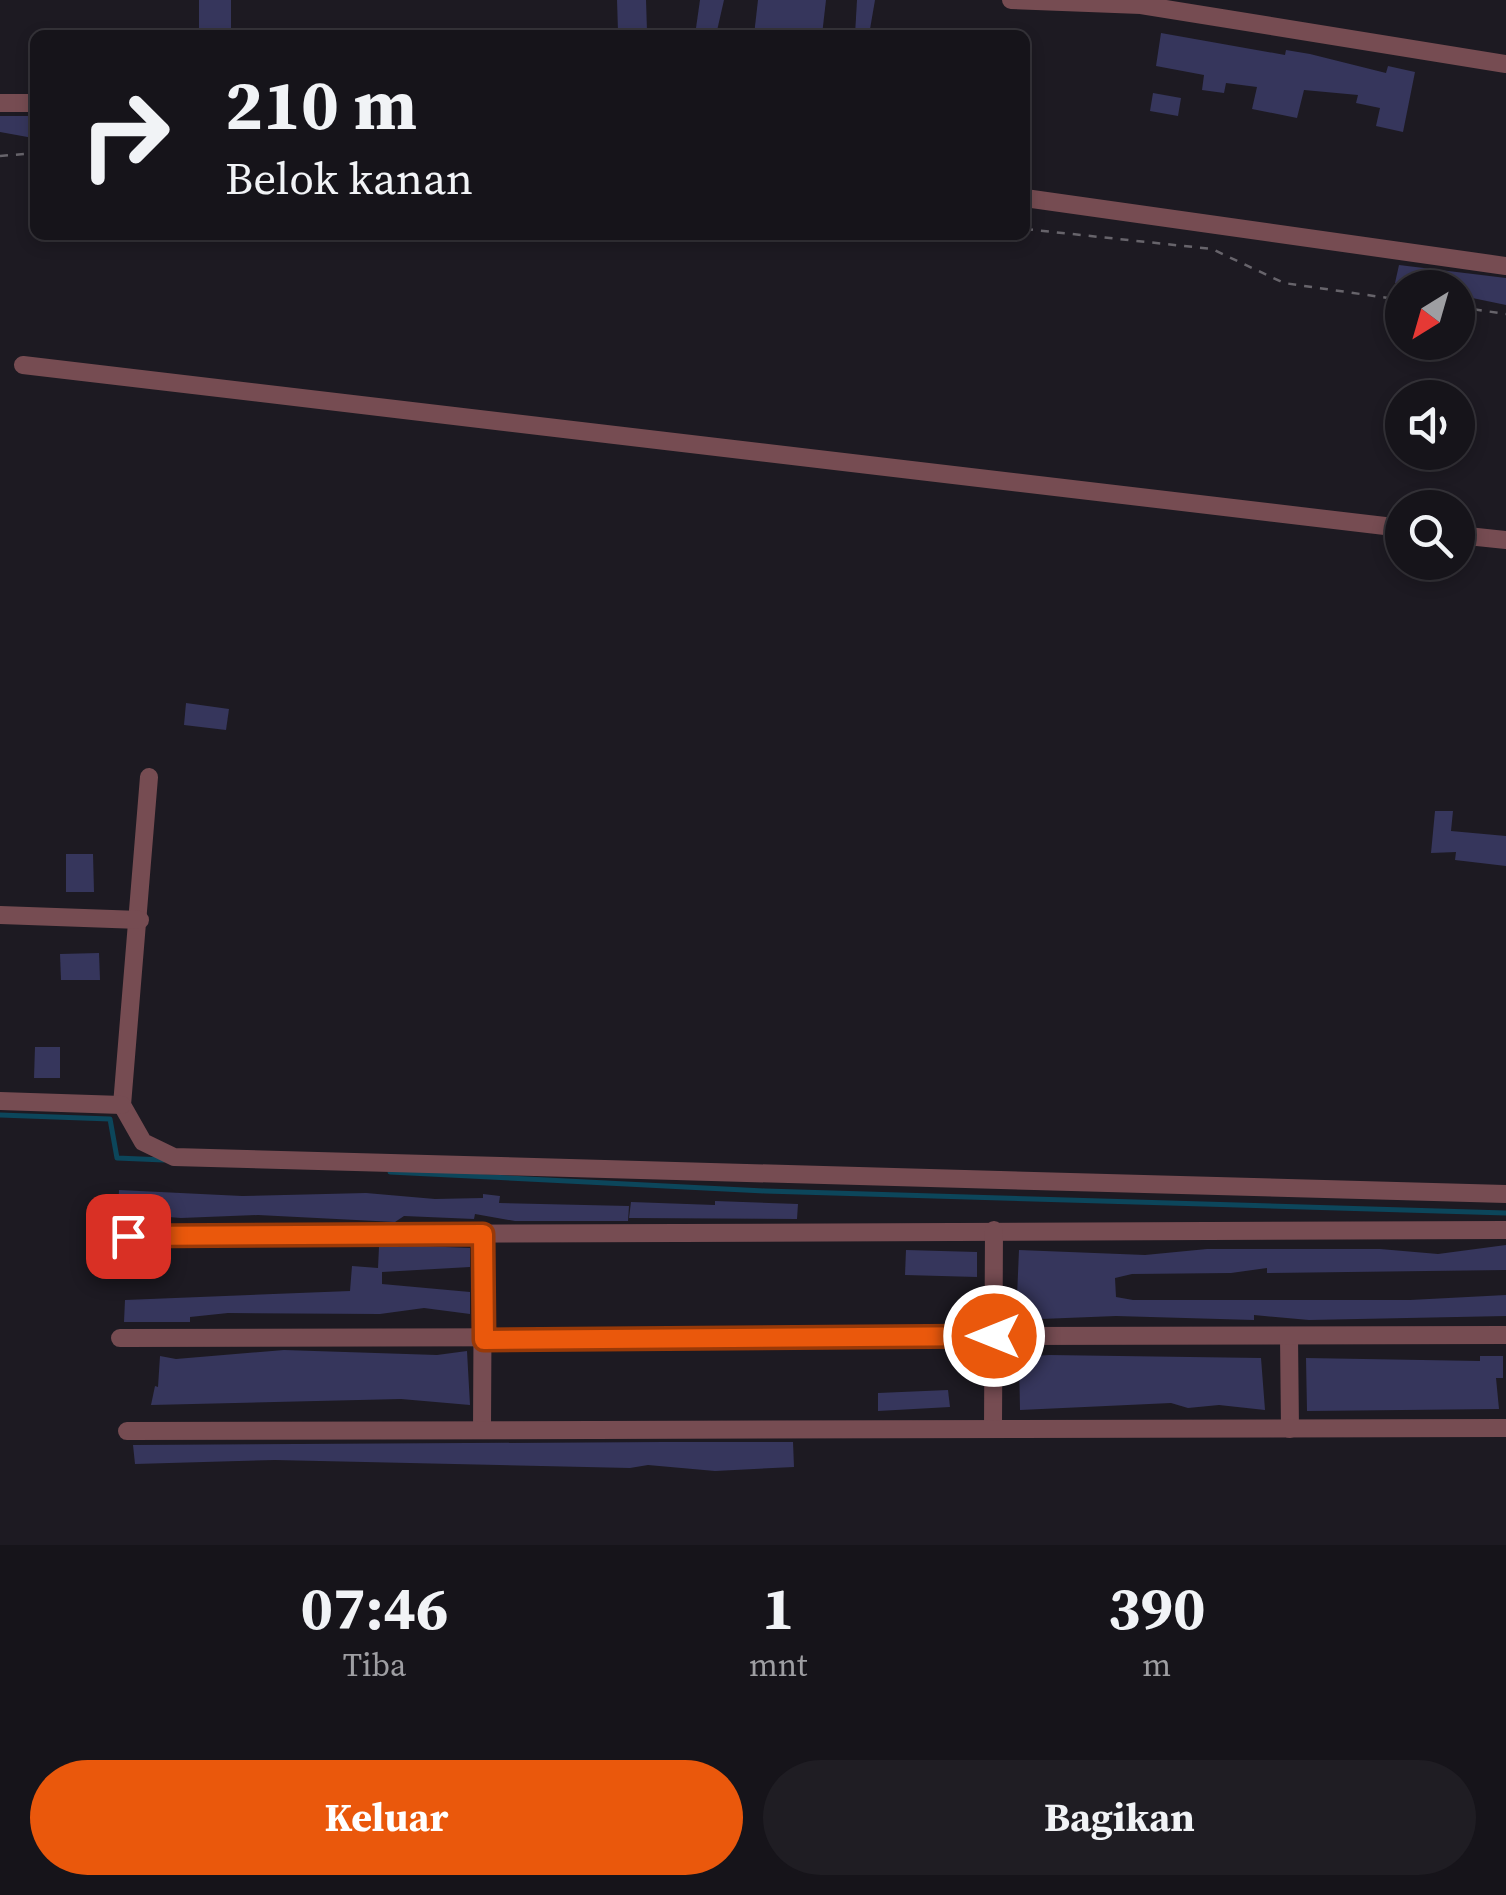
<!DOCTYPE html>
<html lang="id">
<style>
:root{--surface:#16141a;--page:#1f1d23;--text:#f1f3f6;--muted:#9e9ea2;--line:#353339;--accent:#ea580c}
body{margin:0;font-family:"Source Serif 4",serif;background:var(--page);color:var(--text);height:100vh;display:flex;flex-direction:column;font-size:38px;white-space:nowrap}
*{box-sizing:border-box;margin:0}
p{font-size:32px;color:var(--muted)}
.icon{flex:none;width:55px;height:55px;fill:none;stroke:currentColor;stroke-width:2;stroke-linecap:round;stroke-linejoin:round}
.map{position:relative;height:1545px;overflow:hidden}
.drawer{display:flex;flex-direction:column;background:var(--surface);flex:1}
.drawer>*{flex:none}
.guide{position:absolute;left:30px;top:30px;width:1000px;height:210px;border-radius:15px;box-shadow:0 5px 15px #0003,0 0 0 2px var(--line);background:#16141a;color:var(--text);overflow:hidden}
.needle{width:65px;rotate:217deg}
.fabs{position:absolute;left:1385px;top:270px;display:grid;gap:20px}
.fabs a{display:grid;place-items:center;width:90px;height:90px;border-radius:50%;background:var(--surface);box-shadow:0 5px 15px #0003,0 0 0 2px var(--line);font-size:50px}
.pin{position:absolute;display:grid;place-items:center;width:85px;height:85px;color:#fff;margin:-42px;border-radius:20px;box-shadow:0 5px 15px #0006}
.me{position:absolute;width:110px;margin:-55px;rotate:270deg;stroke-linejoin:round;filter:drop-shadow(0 0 8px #0008)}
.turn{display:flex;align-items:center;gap:35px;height:210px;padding:0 30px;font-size:45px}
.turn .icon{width:130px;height:130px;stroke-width:2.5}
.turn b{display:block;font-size:70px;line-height:85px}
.eta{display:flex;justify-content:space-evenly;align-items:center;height:170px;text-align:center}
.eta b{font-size:60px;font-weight:700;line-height:70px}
.action{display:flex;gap:20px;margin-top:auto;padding:20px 30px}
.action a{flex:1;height:115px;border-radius:60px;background:var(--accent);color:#fff;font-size:40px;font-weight:700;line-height:115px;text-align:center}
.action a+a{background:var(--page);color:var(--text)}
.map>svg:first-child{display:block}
</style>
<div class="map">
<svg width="1506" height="1545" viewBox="0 0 1506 1545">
<rect width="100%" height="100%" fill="#1d1a22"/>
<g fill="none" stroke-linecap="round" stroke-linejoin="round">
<g stroke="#0c465b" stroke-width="5">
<path d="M0,1115L110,1119L117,1158L164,1160"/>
<path d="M390,1172L765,1191L1506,1213"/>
</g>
</g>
<g fill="#36365c">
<rect x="199" y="0" width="32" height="35"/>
<path d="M617,0H646L647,32H618Z"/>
<path d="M700,0H724L716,35H695Z"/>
<path d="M758,0H826L822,35H754Z"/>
<path d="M857,0H875L869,35H855Z"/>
<path d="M1161,33L1285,55L1286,50L1310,54L1386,73L1388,66L1415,72L1403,132L1376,126L1380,108L1356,103L1358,95L1304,90L1297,118L1252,109L1257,87L1226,83L1224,93L1202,90L1204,75L1156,66Z"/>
<path d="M1153,93L1181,98L1178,116L1150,111Z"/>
<path d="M0,116H35L33,138L0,132Z"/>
<path d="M1399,265L1506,278V305L1458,295V288L1395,283Z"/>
<path d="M186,703L229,709L226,730L184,725Z"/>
<path d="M1435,811H1453L1451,831L1506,836V866L1455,860L1456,852L1431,853Z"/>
<path d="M66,854H93L94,892H66Z"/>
<path d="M99,953L100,980H61L60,954Z"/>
<path d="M35,1047H60V1078H34Z"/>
<path d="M119,1190L242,1196L366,1193L435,1199L483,1198V1194L500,1196L499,1203L629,1206L628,1221H515L475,1214L474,1219L404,1216L395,1222L258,1215L181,1218L118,1213Z"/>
<path d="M715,1201L798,1204L797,1219L629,1218L631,1202L715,1205Z"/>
<path d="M1506,1245V1270L1267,1273V1268L1231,1273L1132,1274L1115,1278L1116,1297L1133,1300H1410L1506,1295V1316L1309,1320L1254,1315V1320L1116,1316L1016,1320L1019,1250L1145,1255L1207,1249H1380L1438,1254Z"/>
<path d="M422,1246L470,1248V1267L382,1272V1284L470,1292V1314L424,1308L380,1314L228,1313L190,1317V1322H124L125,1300L350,1291L352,1266L378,1268L379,1247Z"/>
<path d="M906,1250L977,1252V1277L905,1275Z"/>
<path d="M284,1350L437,1355L467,1351L470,1405L401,1399L151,1405L155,1386L158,1387L160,1356L176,1359Z"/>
<path d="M1049,1355L1261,1358L1265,1410L1219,1405L1188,1408L1171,1403L1020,1410L1019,1357Z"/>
<path d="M1480,1356H1503V1378H1496L1499,1409L1307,1411L1306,1358L1480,1361Z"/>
<path d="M948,1390L950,1407L878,1411V1393Z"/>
<path d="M664,1442H793L794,1467L715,1471L648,1465L630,1468L275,1460L135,1464L133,1445Z"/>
</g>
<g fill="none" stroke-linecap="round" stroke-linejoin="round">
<g stroke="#67646b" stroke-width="2.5" stroke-dasharray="8 8" stroke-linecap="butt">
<path d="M0,156L35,153"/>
<path d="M1025,229L1212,249L1284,283L1402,300"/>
<path d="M1458,307L1506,314"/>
</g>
<g stroke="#764c52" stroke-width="18">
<path d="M1011,0L1141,5L1506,64"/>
<path d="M0,103H35"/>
<path d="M1025,198L1506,266"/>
<path d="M23,365L1402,528"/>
<path d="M1458,535L1506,540"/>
<path d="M149,777L122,1105L143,1142L174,1157L1506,1194"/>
<path d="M0,915L140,920"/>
<path d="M0,1101L122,1105"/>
<path d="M128,1235L1506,1230"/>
<path d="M1289,1336L1290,1429"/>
<path d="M120,1338L1506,1335"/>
<path d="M993,1428L994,1230"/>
<path d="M482,1429L483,1234"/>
<path d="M127,1431L1506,1428"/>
</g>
</g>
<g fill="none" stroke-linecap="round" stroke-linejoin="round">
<g stroke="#983908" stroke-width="25">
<path id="route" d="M128,1236L483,1234L484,1340L994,1336"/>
</g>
<use href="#route" stroke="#ea580c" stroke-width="18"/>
</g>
</svg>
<div class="fabs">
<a><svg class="needle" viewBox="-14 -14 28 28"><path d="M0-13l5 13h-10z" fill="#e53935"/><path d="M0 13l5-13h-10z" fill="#9e9ea2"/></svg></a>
<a><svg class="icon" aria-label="sound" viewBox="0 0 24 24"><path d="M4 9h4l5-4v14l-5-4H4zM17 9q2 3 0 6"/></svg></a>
<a><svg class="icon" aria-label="search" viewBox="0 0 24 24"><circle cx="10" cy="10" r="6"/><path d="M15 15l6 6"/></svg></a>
</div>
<div class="pin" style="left:128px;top:1236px;background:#d93025"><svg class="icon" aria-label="arrive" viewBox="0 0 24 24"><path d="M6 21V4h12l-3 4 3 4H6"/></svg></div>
<svg class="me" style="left:994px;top:1336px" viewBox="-20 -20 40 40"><circle r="17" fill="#ea580c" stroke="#fff" stroke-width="3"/><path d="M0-11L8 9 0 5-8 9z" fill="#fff"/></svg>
<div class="guide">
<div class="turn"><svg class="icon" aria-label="right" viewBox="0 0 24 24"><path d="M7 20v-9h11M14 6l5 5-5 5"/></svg><div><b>210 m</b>Belok kanan</div></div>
</div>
</div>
<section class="drawer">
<div class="eta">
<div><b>07:46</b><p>Tiba</p></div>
<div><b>1</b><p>mnt</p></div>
<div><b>390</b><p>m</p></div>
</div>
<div class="action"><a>Keluar</a><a>Bagikan</a></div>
</section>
